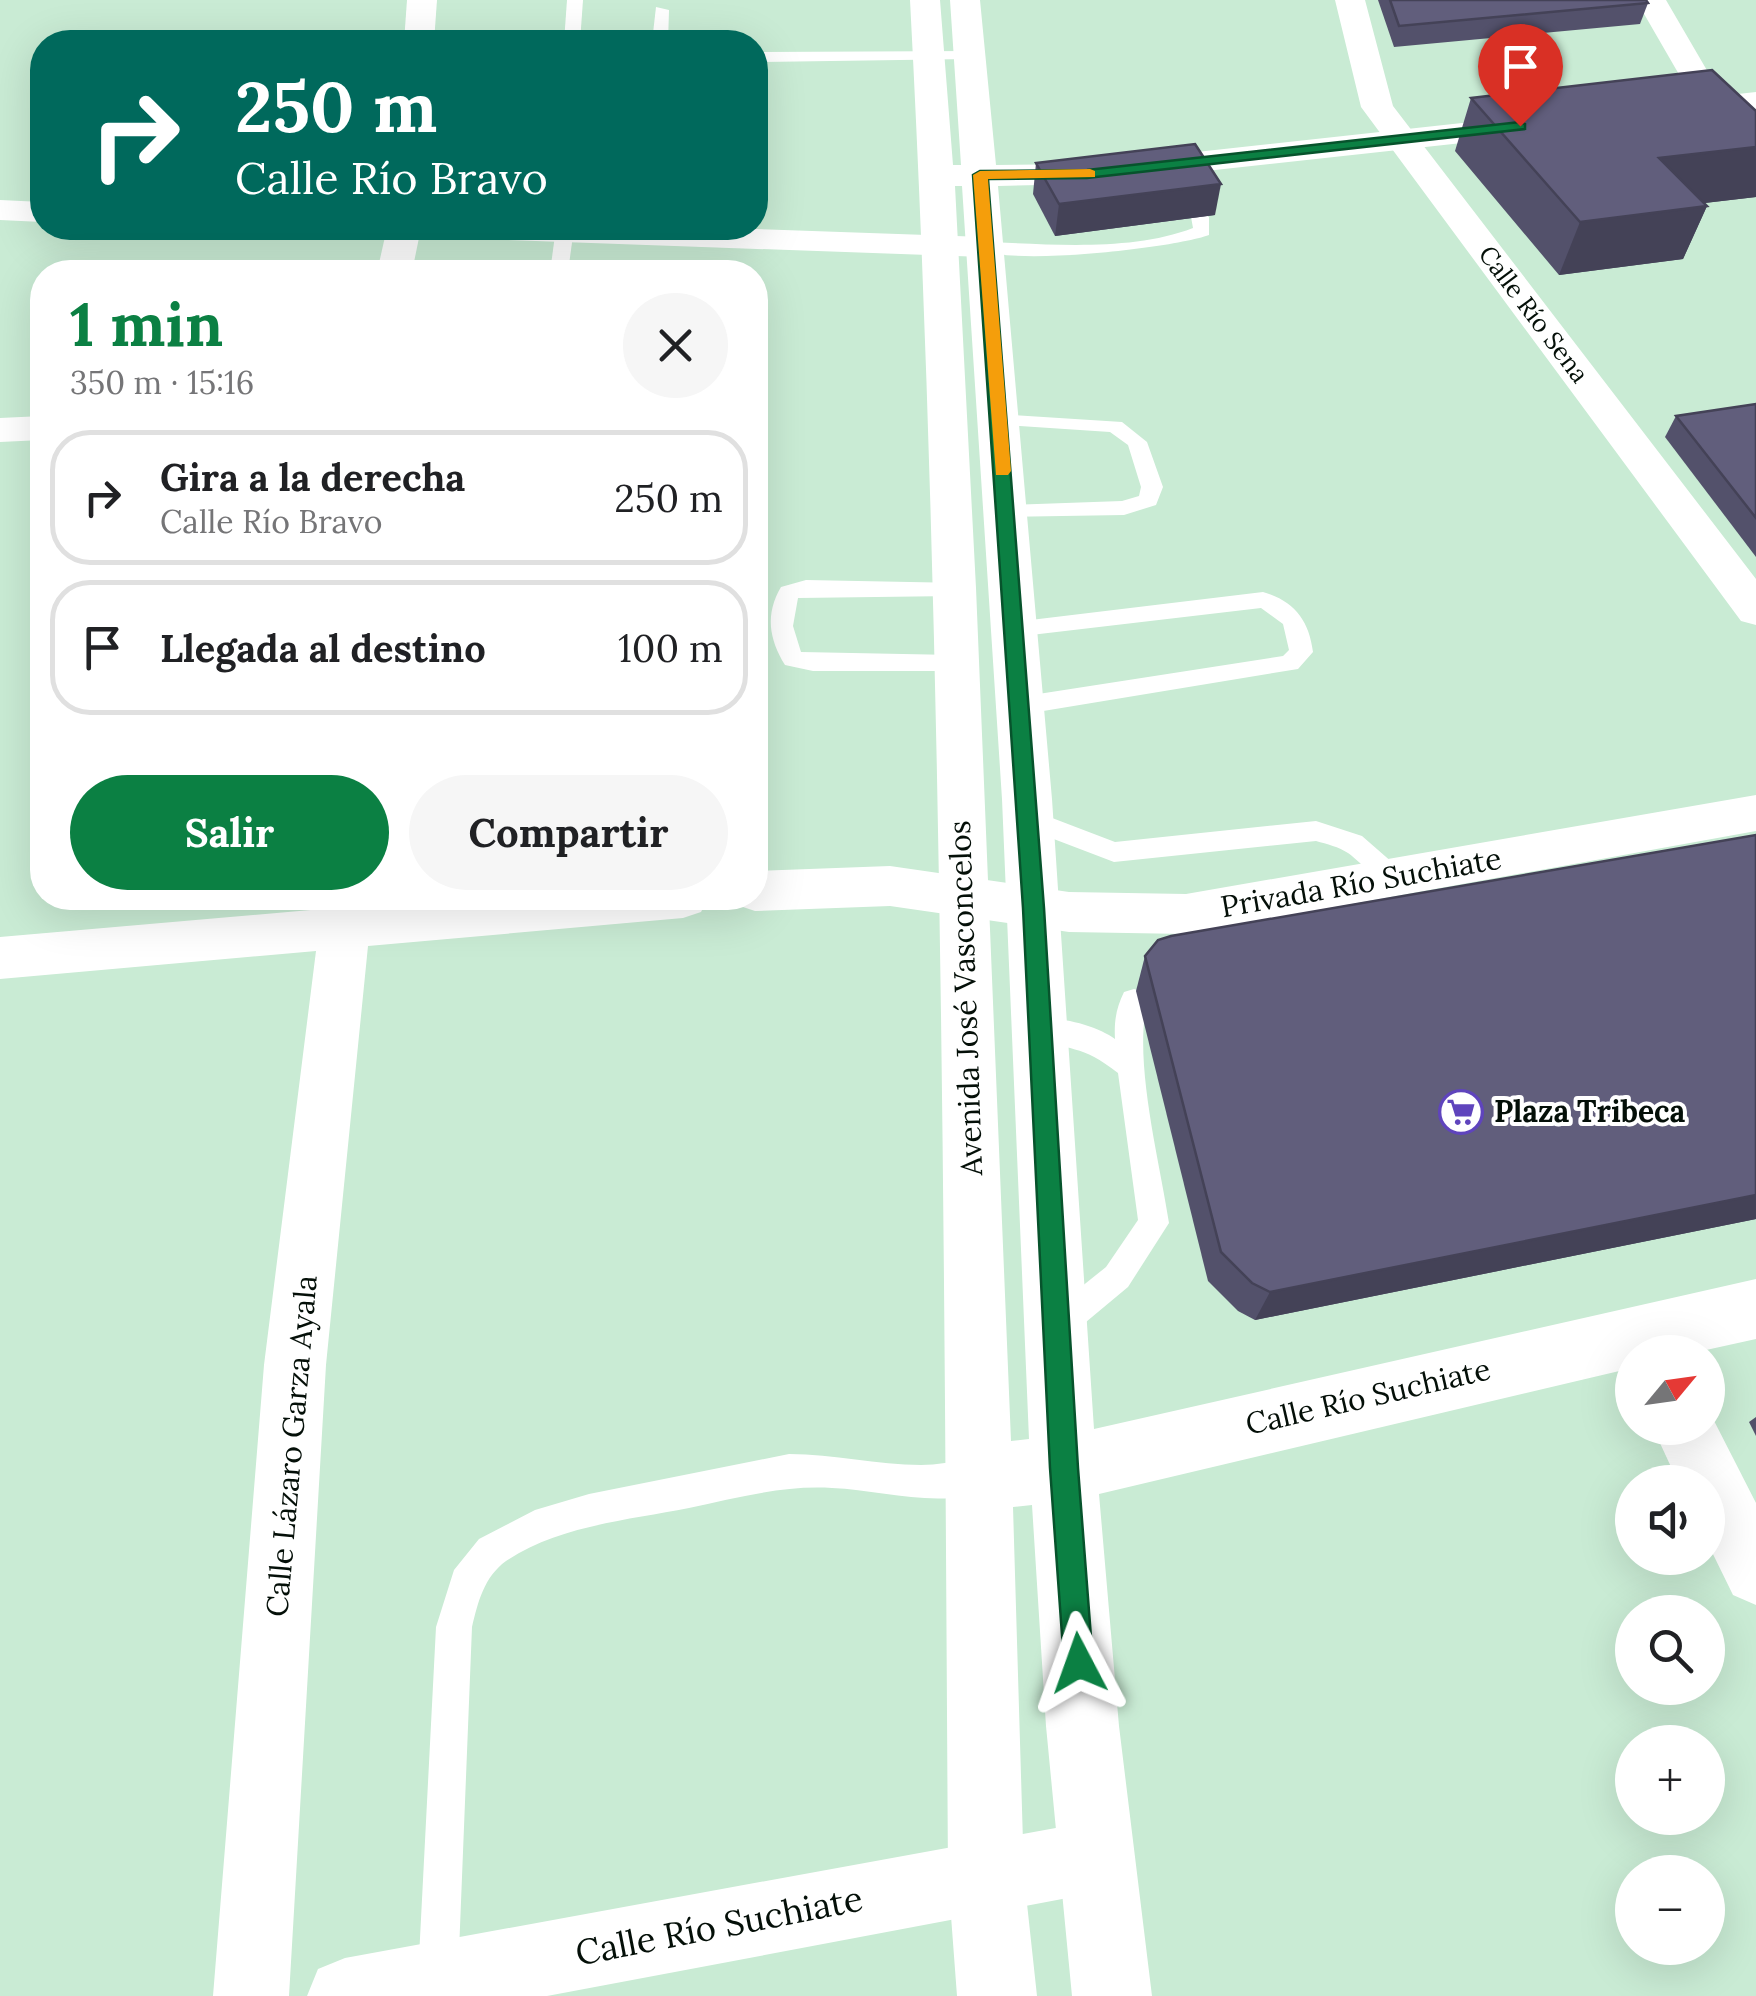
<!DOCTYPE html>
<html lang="es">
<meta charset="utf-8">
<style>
:root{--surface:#fff;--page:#f6f6f6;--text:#202124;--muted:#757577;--line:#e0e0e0;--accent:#0b8043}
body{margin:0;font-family:Lora,serif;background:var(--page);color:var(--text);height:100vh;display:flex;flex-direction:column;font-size:38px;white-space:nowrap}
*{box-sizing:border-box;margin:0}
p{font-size:32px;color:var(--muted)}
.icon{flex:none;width:55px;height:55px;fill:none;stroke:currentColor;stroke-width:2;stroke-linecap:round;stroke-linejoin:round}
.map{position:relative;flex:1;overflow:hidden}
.panel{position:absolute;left:30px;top:260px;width:738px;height:650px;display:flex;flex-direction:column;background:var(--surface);border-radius:40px;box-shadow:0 10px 40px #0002}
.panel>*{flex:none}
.guide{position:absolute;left:30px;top:30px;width:738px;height:210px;border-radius:40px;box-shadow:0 10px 40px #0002;background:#00695c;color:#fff;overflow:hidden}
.needle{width:65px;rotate:61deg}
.controls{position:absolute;left:1615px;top:1335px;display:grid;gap:20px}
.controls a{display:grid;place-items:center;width:110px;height:110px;border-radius:50%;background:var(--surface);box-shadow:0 10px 40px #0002;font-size:50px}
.pin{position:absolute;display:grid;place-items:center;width:85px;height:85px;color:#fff;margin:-102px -42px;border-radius:50% 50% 50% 0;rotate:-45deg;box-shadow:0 0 10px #0007}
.pin .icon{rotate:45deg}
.me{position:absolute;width:110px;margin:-55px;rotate:356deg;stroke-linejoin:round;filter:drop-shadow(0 0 8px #0008)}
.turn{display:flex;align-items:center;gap:35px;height:210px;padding:0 40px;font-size:45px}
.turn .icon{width:130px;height:130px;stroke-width:2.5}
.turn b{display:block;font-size:70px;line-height:85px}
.round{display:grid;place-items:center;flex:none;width:105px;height:105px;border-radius:52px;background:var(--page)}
.summary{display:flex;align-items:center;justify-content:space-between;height:170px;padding:0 40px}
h1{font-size:60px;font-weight:700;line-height:75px;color:var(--accent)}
.primary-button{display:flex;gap:20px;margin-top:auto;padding:20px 40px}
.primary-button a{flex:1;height:115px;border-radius:60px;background:var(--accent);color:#fff;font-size:40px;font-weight:700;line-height:115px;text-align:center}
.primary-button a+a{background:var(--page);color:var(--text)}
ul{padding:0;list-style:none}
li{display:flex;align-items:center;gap:30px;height:135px;margin:0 20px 15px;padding:0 20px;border:5px solid var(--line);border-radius:40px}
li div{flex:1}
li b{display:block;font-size:38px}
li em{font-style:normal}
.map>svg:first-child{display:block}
</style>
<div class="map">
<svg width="1756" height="1996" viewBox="0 0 1756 1996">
<rect width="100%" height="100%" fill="#c9ebd4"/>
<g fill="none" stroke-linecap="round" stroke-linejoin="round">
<g fill="#fff" fill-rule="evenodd">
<path d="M567,0H583L580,42H564Z"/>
<path d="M656,7L669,10L668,42H652Z"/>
<path d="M975,51L977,54L969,59L755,62V52Z"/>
<path d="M1200,212L1209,217V235C1174,248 1001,268 975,247L984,242C1050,244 1131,252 1193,228L1191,217Z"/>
<path d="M556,228H574L568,272H550Z"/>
<path d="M997,414L1122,422L1147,442L1163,487L1156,505L1124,515L998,517L995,512L998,507L1006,505L1122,501L1139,496L1141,487L1128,445L1110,432L990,424V416Z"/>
<path d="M806,580L962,583L965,588L962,593L954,596L798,598L793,626L801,652L954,655L966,663L954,671H813L785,665C769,639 765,614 781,587Z"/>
<path d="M1263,592C1294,601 1309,620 1313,652L1298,669L1019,715L1007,706L1019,697L1283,656L1289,650L1283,624L1261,608L1014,637L1006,635L1003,629L1006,623Z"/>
<path d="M1026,808L1115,842L1316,821L1362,836L1409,877L1405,884C1383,891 1365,865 1348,853C1339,847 1327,844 1316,841L1114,862L1017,825L1013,818L1017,811Z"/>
<path d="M1134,989L1144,992L1148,1000C1132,1057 1160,1162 1169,1223L1128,1287L1068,1337L1057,1341L1046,1337L1041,1326L1046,1315L1106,1267L1138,1220L1118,1073C1081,1044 1070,1051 1029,1037L1025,1029L1029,1021C1051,1013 1097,1025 1115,1039C1114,1022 1116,1008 1124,992Z"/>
<path d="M789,1454C834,1454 877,1465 921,1465C945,1465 969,1456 991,1465L996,1477L991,1489C940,1510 884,1490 832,1488C783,1485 736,1498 689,1508C628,1520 558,1526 506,1561C484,1577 478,1602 472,1627L458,1977L452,1991L440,1996L424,1991L418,1977L436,1627L454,1570L479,1539L535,1510L589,1494Z"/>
</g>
<g fill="#fff" fill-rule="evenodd">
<path d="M407,0H437L434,42H404Z"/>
<path d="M1335,0H1365L1393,106L1756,579V625L1741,621L1361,107Z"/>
<path d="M1636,0H1666L1712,79L1756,129V159L1744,156L1688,90Z"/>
<path d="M0,200L42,202V222L0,220Z"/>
<path d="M387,228H421L412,272H377Z"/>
<path d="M435,228H730L984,237L996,240L1001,247L996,254L984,257L452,238L440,235Z"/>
<path d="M42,416V440L0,442V418Z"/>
<path d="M1756,795V831L1186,934L1069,932L890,906L755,911L737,905L733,898H755V871L890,866L1069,892L1186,894Z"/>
<path d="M323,898H373L372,905L458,898H708L701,912L683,918L368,946L326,1365L289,1996H213L264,1365L316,951L0,979V937L322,909Z"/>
<path d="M1708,1409L1756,1503V1605L1733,1595L1708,1544V1482H1678L1653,1428H1708Z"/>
<path d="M1094,1821L1120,1831L1130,1857L1120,1883L1094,1893L547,1996H307L318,1969L345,1958Z"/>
</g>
<g fill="#fff" fill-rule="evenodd">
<path d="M910,0H940L953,165H961L950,0H980L996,165L1087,164L1534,115L1546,118L1551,125L1546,132L1534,135L1087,184L998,186L1052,799L1094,1429L1756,1279V1339L1697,1352H1632V1368L1099,1494L1119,1726L1152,1996H1072L1046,1726L1032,1505L1013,1507L1024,1876L1037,1996H957L948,1876C944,1251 943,624 910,0ZM955,186H962L1002,799L1029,1439L1011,1441L976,588Z"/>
<path d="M1756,92V112L1674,121L1662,118L1657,111L1662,104L1674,101Z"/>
</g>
</g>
<g fill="#53516b">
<path d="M1378,0H1646L1648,3L1640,24L1394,47Z"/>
<path d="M1471,98L1756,111V197L1704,203L1707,206L1683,259L1559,275L1455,151Z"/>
<path d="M1036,163L1215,215L1055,236L1033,194Z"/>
<path d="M1756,404V557L1665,437L1676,416Z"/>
<path d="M1756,835V1219L1255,1320L1238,1311L1208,1281L1136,991L1145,956Z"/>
<path d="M1756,1417V1436L1749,1422Z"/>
</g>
<g fill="#444257">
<path d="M1756,147V197L1637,211L1659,158Z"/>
<path d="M1221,184L1215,215L1055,236L1059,204Z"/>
<path d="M1707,206L1683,259L1559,275L1580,222Z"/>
<path d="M1756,1195V1219L1255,1320L1270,1292Z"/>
</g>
<g fill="#615e7c" stroke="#444257" stroke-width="2.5">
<path d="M1390,0H1646L1648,3L1399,26Z"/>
<path d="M1712,70L1756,111V147L1659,158L1707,206L1580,222L1471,98Z"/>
<path d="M1195,144L1221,184L1059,204L1036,163Z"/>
<path d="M1756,404V518L1676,416Z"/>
<path d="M1756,835V1195L1270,1292L1252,1283L1221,1252L1145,956L1158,940L1171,936Z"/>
</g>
<path fill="#0b8043" stroke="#07532c" stroke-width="2.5" d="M1520,122L1525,124V129L1087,178L988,179L1044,908L1078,1468L1093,1663L1089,1673L1079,1678L1068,1673L1064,1663L1050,1468L1023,908L973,175L980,171L1087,170Z"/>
<path fill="#f59e0b" d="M1090,169L1095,171V177L988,179L1011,471L1008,475H996L973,175L980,171Z"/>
<defs>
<g id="supermarket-ring" transform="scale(2.25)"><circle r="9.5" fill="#fff" stroke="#5f44bd" stroke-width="1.5"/><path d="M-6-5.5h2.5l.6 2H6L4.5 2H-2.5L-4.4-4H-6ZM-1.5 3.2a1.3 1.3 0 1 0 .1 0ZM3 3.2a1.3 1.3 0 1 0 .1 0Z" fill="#5f44bd"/></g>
</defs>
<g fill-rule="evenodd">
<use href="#supermarket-ring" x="1461" y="1112"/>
</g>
<g text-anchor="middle" stroke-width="8" stroke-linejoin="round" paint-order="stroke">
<g font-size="25" fill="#040f08" stroke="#fff">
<text transform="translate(1534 314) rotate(53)" y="9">Calle Río Sena</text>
</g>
<g font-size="30" fill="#040f08" stroke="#fff">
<text transform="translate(1361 883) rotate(-10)" y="10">Privada Río Suchiate</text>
<text transform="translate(966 998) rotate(-92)" y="10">Avenida José Vasconcelos</text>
<text transform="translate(1368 1397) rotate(-13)" y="10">Calle Río Suchiate</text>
<text transform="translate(292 1446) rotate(-85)" y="10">Calle Lázaro Garza Ayala</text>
</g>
<g font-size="30" font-weight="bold" fill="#040f08" stroke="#fff" text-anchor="start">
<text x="1494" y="1122">Plaza Tribeca</text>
</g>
<g font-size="35" fill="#040f08" stroke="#fff">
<text transform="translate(719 1926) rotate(-11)" y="12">Calle Río Suchiate</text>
</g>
</g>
</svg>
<div class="controls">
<a><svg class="needle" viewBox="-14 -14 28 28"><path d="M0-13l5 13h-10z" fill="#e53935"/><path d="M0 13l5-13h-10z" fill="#757577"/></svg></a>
<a><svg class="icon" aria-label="sound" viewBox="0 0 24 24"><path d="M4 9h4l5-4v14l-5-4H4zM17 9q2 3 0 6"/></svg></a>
<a><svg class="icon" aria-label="search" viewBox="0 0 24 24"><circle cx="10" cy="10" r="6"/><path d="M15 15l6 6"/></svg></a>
<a>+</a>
<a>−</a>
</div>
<div class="pin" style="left:1520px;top:126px;background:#d93025"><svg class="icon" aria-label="arrive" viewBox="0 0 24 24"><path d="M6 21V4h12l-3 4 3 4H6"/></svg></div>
<svg class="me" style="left:1079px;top:1663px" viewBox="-20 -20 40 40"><path d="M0-17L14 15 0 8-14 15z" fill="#0b8043" stroke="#fff" stroke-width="4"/></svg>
<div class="guide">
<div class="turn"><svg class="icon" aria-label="right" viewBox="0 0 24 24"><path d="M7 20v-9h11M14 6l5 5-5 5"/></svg><div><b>250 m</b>Calle Río Bravo</div></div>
</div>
<section class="panel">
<div class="summary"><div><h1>1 min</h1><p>350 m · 15:16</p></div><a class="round"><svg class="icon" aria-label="close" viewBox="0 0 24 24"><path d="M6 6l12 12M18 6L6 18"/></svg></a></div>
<ul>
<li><svg class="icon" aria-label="right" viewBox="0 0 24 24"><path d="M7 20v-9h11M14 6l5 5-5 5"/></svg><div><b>Gira a la derecha</b><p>Calle Río Bravo</p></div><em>250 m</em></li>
<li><svg class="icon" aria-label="arrive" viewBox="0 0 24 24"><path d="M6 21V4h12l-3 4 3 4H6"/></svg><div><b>Llegada al destino</b></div><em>100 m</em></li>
</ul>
<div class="primary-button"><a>Salir</a><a>Compartir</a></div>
</section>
</div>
